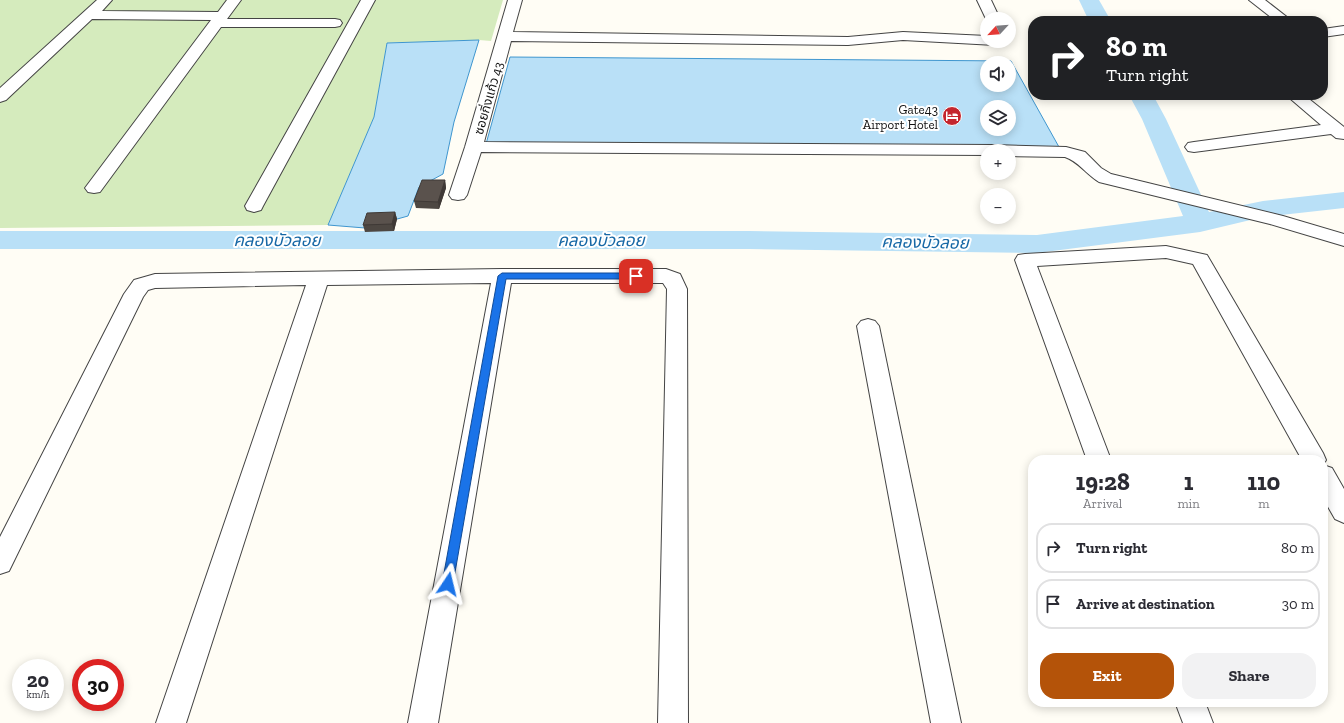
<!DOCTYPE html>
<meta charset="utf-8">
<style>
:root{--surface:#fff;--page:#f2f2f3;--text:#2b2b33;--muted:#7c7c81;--line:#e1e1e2;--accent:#b45309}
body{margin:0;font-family:"Zilla Slab","Noto Sans Thai",serif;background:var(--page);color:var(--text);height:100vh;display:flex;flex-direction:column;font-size:15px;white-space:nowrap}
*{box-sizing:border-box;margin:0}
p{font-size:13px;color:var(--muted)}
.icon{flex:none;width:22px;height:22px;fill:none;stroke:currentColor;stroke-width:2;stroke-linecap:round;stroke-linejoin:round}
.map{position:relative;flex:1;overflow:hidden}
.panel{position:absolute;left:1028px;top:455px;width:300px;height:252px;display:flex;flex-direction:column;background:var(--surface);border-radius:16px;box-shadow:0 2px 10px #0003}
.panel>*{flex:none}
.top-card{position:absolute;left:1028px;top:16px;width:300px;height:84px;border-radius:16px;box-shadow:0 2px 10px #0003;background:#202124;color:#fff;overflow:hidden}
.needle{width:26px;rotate:244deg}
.fabs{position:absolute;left:980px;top:12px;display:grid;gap:8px}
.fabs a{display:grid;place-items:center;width:36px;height:36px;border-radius:50%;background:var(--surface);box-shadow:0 2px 10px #0003;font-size:20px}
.speed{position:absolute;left:12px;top:659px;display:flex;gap:8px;font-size:20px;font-weight:700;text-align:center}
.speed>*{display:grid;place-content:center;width:52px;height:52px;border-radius:50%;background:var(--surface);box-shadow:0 2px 10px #0003;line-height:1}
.speed small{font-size:10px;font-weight:400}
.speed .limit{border:6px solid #d22;background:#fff;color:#111}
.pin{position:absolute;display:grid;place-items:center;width:34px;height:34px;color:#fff;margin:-17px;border-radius:8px;box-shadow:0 2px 6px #0006}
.me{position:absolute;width:44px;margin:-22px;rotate:10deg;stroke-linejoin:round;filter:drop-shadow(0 0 3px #0008)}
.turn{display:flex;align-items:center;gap:14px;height:84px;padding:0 12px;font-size:18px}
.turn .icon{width:52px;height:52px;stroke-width:2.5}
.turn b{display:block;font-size:28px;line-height:34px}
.eta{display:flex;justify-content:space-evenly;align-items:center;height:68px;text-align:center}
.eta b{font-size:24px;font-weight:800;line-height:28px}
.primary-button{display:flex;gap:8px;margin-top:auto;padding:8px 12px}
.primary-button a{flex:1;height:46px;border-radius:16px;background:var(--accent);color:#fff;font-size:16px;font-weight:800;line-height:46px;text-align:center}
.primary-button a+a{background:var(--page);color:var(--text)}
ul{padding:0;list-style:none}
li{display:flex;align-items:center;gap:12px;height:50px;margin:0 8px 6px;padding:0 4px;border:2px solid var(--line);border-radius:16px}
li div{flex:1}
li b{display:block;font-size:15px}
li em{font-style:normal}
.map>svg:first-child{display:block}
</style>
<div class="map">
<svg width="1344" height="723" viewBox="0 0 1344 723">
<rect width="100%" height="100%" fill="#fffdf5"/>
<path fill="#d5ebbd" d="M0,0H503L491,41L479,40L387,43L374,117L328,225L0,228Z"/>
<g fill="#b9e0f7" stroke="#3f96cf" fill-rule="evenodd">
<path d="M479,40L454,122L443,174L419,187L408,216L365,228L328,225L374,117L387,43Z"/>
<path d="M510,57L1011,61L1059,147L486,144ZM987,63H1009V85H987ZM987,107H1009V129H987Z"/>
</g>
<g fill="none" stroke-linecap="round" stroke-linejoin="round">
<g fill="#b9e0f7" fill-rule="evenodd">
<path d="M1079,0H1099L1111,21H1089Z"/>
<path d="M1129,95H1153L1166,119L1209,212L1263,201L1344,192V208L1263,217L1200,232L1037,253L749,249H0V231H749L1037,235L1183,216L1142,119Z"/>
</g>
<g stroke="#444" stroke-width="2">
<g id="minor">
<path d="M97,0H112L102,11L218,12L227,0H241L227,19H335L340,20L342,23L340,26L335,27H221L100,192L94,193L88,192L85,188L211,20L92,19L6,100L0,102V88Z"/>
<path d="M361,0H375L263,206L261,210L254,212L247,210L245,206Z"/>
<path d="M508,0H522L513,32L848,37L903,32L987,36V41H1002L1000,44L995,45L903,40L848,45L511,41L484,142L993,145L1066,147L1085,152L1101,168L1111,174L1283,216L1344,234V246L1270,224L1099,182C1086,174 1078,161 1065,157L1009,156V151H987V155L481,152L467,195L464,199L458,200L452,199L449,195L465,147Z"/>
<path d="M977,0H991L1000,19H987V21Z"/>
<path d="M1249,0H1265L1292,21H1276Z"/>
<path d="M1344,26V34L1323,37V29Z"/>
<path d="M1286,95H1304L1344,127V139L1336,138L1331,134L1194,152L1188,151L1185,147L1188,143L1194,142L1321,125Z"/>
<path d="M1166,246L1207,255L1323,453L1326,460L1323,465L1332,468L1344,489V523L1335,519L1323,498V460H1302L1193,264L1166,258L1037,266L1111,460H1087L1015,260L1018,255L1025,254Z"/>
<path d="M502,269H666L680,274L687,289L688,723H658L667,289L663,283H511L438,723H408L491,283L327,285L186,723H156L306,285L155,288L148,290L143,297L9,571L0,574V537L124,294L134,280L155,274Z"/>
<path d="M868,319L875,321L879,326L961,723H931L857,326L861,321Z"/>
<path d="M1175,702H1205L1213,723H1183Z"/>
</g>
</g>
<use href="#minor" fill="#fff" fill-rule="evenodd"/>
</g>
<g fill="#4d4742">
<path d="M445,180L446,188L439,209L416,208L414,201Z"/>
<path d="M395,212L397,219L394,231L365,232L363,225Z"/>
</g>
<g fill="#3f3936">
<path d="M445,180L446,188L439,209L438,202Z"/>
<path d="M395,212L397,219L394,231L392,224Z"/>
</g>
<g fill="#5a524d" stroke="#3f3936">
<path d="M422,180H445L438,202L414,201Z"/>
<path d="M395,212L392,224L363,225L367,213Z"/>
</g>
<path fill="#1a73e8" stroke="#114b97" d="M502,273H636L640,276L636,279H506L453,584L451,588L448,589L444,588L442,584L498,276Z"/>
<defs>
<g id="hotel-disc" transform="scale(1)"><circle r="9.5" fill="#c4262e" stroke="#fff"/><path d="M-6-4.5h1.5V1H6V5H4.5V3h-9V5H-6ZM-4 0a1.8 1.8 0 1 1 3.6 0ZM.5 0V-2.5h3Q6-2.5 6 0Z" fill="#fff"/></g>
</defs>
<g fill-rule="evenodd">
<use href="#hotel-disc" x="952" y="116"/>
</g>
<g text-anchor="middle" stroke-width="4" stroke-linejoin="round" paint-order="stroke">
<g font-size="13" fill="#111" stroke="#fff">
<text transform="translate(488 98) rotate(-74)" y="5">ซอยกิ่งแก้ว 43</text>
</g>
<g font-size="13" fill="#111" stroke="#fff" text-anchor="end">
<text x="938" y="114">Gate43<tspan x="938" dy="15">Airport Hotel</tspan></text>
</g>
<g font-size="17" font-style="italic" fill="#1768a6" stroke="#fff">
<text x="277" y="246">คลองบัวลอย</text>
<text x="601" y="246">คลองบัวลอย</text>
<text transform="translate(925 242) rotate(1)" y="6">คลองบัวลอย</text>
</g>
</g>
</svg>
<div class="fabs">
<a><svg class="needle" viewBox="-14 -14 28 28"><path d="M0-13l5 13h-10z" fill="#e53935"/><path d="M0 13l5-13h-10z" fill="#7c7c81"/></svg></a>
<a><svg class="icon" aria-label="sound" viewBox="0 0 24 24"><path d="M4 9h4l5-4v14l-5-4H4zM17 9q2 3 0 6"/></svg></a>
<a><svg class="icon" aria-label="layers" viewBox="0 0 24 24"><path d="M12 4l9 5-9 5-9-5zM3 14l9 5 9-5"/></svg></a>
<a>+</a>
<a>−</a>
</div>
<div class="speed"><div>20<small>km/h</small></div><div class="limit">30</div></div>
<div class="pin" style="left:636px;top:276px;background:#d93025"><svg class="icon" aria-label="arrive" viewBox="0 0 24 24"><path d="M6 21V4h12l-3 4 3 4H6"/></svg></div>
<svg class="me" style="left:448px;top:584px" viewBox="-20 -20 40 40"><path d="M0-17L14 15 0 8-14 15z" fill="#1a73e8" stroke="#fff" stroke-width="4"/></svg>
<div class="top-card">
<div class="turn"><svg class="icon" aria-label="right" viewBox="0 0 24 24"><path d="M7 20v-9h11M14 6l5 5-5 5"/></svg><div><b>80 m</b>Turn right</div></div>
</div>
<section class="panel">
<div class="eta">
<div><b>19:28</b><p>Arrival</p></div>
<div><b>1</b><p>min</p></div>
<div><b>110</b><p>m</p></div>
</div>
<ul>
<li><svg class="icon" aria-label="right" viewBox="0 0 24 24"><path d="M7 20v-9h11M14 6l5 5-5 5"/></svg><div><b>Turn right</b></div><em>80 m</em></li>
<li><svg class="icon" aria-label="arrive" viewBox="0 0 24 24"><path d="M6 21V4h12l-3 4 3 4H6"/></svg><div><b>Arrive at destination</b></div><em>30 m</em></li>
</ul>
<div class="primary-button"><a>Exit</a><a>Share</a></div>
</section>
</div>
